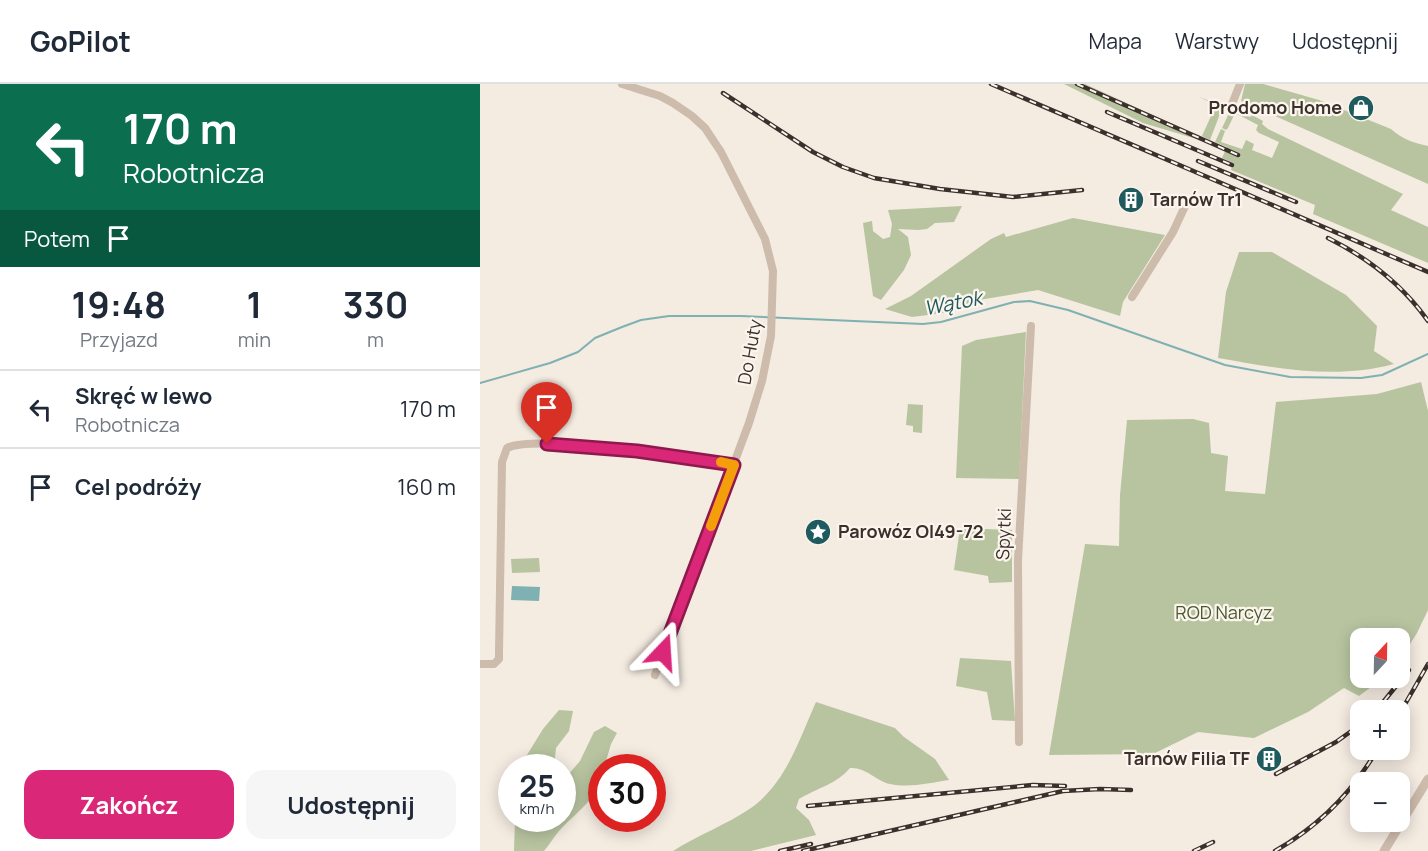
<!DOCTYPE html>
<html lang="pl">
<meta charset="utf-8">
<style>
:root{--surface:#fff;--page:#f6f6f7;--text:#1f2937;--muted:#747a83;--line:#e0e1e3;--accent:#db2777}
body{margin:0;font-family:Manrope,sans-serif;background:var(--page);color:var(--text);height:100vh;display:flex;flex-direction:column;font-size:22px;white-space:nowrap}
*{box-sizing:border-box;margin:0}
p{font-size:20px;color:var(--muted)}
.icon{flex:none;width:33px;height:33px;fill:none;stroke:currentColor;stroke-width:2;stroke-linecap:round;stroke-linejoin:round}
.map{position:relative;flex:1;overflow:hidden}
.drawer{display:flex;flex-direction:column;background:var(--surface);width:480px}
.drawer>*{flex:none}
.hud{background:#0b6e4f;color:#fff;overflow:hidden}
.needle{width:39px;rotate:22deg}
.controls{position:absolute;left:870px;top:544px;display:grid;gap:12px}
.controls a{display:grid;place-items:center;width:60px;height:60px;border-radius:12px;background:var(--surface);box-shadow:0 3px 15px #0003;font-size:30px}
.speed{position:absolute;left:18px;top:670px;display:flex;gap:12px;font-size:30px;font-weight:700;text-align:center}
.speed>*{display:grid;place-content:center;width:78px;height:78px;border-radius:50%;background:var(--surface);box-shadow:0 3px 15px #0003;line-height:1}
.speed small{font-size:15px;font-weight:400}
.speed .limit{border:9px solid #d22;background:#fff;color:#111}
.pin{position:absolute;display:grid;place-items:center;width:51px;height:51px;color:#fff;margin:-62px -26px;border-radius:50% 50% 50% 0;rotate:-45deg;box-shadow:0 0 6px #0007}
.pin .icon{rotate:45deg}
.me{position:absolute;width:66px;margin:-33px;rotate:20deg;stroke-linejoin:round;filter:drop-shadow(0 0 4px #0008)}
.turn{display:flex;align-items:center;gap:21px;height:126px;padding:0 24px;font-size:27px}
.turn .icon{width:78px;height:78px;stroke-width:2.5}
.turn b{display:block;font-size:42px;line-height:51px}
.then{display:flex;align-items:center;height:57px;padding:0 24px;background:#0003;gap:12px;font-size:22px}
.eta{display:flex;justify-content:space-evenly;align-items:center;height:102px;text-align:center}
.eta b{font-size:36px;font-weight:700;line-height:42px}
.action{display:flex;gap:12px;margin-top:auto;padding:12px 24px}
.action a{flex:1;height:69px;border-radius:18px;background:var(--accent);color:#fff;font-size:24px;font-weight:700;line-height:69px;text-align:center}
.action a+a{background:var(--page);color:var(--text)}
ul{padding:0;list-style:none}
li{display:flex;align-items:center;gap:18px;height:78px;padding:0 24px;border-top:2px solid var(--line)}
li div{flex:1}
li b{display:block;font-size:22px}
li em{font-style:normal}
header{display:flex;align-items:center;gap:36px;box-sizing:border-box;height:84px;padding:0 30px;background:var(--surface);border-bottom:2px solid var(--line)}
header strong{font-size:28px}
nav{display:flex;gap:33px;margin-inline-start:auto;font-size:21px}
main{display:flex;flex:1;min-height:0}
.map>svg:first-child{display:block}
</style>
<header>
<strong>GoPilot</strong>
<nav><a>Mapa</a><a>Warstwy</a><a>Udostępnij</a></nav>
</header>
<main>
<section class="drawer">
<div class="hud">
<div class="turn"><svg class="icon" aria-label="left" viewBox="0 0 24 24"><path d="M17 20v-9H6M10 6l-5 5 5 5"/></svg><div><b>170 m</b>Robotnicza</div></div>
<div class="then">Potem<svg class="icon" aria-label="arrive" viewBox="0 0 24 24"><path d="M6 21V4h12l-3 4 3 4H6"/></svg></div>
</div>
<div class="eta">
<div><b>19:48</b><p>Przyjazd</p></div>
<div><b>1</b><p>min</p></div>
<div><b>330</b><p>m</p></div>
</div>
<ul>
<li><svg class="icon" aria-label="left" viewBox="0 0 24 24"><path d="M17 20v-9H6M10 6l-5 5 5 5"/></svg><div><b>Skręć w lewo</b><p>Robotnicza</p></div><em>170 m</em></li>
<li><svg class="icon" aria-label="arrive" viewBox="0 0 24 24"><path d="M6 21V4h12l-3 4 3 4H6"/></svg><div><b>Cel podróży</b></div><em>160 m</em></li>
</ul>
<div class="action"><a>Zakończ</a><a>Udostępnij</a></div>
</section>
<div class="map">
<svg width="948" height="767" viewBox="0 0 948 767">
<rect width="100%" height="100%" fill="#f4ebe1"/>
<g fill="#b8c4a0">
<path d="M584,0H605L721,53L720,56L663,39Z"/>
<path d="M765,0H783L839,16L911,45C922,55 934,59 948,62V100L761,17Z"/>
<path d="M719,13L743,22L730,56L722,52L736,21Z"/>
<path d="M755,26L770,33L772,31L783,37L782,40L788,45L923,110L911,126L948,143V179L833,130L835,121L751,86L753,79L742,74L747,63L735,58L741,45L745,47L741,58L762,65L766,56L774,60L772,66L792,74L799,58L779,49L776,46L778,41L755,29L748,44L746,46L742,44L750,27Z"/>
<path d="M482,122L474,138L455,139L447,145L438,146L418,145L428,153L431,171L424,186L401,216L393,212L383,139L392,137L393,147L403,155L410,153L412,140L408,126Z"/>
<path d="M593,134L685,151L643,218L640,232L558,206L493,217L472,228L432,233L405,225L431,212L511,155L524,149L526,153Z"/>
<path d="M759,168H792L866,211L897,242L894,267L914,280C855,296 796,284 738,274L746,208Z"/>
<path d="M546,248L539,395L476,394L482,262L496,256Z"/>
<path d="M941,298L948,327V526L937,549L920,576V555H880V594H903L879,612L864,604L828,628L774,654L718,648L673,670L569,671L605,460L639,462L640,411L647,336L713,335L729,339L731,369L748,372L745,407L785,410L796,318L897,310Z"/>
<path d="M428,320L443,321L442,349L433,348V342L426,341Z"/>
<path d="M480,444L532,446V498L509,499L508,492L474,486Z"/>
<path d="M59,474L60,488L32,489L31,475Z"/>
<path d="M480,574L531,577L535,637L512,636L507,608L476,602Z"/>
<path d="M336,618L415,644L424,653L455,675L469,696C450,699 429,704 410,700C396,697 386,683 370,684C357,700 337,704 319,715L316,724L329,736L336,751L271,767H193C218,751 246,741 271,724C306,699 319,656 336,618Z"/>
<path d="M79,626L93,627L89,647L76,664L74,684H39L63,645Z"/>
<path d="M125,642L137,649L131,660L124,684H122C122,713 96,728 79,747C74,753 69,761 64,767H34L35,735H82L83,690L87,692L100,677L114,648Z"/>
</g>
<path fill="#7fb0b2" d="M32,502L60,503L59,517L31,516Z"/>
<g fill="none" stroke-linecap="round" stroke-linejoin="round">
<path stroke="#7fb0b2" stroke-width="2" d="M0,299L70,279L98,268L115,254L142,243L161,236L189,232H261L443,240L461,238L534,218L550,217L588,226L745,281L810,293L881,294L902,291L948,270"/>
<g stroke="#cdbbac" stroke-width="8">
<path d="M142,0L180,12L193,19L212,32L225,44L241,68L285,155L293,187L291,252L282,297L269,339L175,591"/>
<path d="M752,20L760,0"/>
<path d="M652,213L693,148L706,120"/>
<path d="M0,580H14L19,575V569L22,378L27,364C54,350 217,373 253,381"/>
<path d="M539,658L538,476L551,242"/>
</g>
<path stroke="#cdbbac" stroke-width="9" d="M904,767L948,695"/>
<g stroke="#3b302b" stroke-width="4.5">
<g id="rail">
<path d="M511,0L948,188"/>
<path d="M597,0L758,71"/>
<path d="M243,9L333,68L363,83L394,94L460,105L533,113L602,106"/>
<path d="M627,28L752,81"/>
<path d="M718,77L816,118"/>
<path d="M848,154C888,174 922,200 948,237"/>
<path d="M896,627L929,586"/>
<path d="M920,629L948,580"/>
<path d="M796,690L856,658L880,641"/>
<path d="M328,722L553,701L585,702"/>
<path d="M300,767L331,760"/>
<path d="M323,767L583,707L620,705L651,706"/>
<path d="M714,767L733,758"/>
<path d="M795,767C839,742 872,709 897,666"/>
</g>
</g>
<use href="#rail" stroke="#fbf5ee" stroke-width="2" stroke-dasharray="7" stroke-linecap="butt"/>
</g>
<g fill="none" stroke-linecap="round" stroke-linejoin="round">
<g stroke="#8e194d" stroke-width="15">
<path id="route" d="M67,360L157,367L254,381L183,568"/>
</g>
<use href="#route" stroke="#db2777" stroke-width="10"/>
<path stroke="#f59e0b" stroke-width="10" d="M231,442L254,381L241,378"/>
</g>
<defs>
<g id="shop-disc" transform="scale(1.35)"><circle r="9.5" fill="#1f5a5e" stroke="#fbf5ee"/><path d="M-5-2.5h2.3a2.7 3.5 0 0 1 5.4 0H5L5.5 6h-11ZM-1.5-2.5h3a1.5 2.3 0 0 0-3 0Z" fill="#fff"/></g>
<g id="building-disc" transform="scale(1.35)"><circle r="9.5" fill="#1f5a5e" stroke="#fbf5ee"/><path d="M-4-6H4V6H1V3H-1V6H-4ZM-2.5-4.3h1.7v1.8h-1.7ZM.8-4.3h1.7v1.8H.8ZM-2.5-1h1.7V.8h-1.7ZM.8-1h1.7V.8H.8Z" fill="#fff"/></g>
<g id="sight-disc" transform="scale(1.35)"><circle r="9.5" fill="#1f5a5e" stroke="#fbf5ee"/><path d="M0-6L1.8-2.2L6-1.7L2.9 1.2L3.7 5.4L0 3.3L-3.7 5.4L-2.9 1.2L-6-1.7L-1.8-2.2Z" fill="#fff"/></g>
</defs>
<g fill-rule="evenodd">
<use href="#shop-disc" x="881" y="24"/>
<use href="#building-disc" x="651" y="116"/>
<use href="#sight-disc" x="338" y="448"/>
<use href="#building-disc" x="789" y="675"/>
</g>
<g text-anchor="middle" stroke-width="4.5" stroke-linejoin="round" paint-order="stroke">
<g font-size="18" font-weight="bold" fill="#3b302b" stroke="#fbf5ee" text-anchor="end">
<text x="862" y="30">Prodomo Home</text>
<text x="670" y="122" text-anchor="start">Tarnów Tr1</text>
<text x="358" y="454" text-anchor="start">Parowóz Ol49-72</text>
<text x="770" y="681">Tarnów Filia TF</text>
</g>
<g font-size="18" fill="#3b302b" stroke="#fbf5ee">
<text transform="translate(270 268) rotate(-80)" y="6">Do Huty</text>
<text transform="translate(524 450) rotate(-88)" y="6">Spytki</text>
</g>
<g font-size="18" fill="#4a5a2e" stroke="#fbf5ee">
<text x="744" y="535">ROD Narcyz</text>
</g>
<g font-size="20" font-style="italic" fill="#1f5a5e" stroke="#fbf5ee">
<text transform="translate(473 219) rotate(-11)" y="7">Wątok</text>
</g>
</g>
</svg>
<div class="controls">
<a><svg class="needle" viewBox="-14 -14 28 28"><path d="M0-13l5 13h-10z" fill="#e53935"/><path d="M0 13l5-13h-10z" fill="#747a83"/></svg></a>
<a>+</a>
<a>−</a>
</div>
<div class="speed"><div>25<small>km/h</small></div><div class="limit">30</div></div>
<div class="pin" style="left:67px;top:360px;background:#d93025"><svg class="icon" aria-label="arrive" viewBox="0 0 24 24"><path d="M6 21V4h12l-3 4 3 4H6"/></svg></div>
<svg class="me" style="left:183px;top:568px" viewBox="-20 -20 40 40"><path d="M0-17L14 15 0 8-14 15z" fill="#db2777" stroke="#fff" stroke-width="4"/></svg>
</div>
</main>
